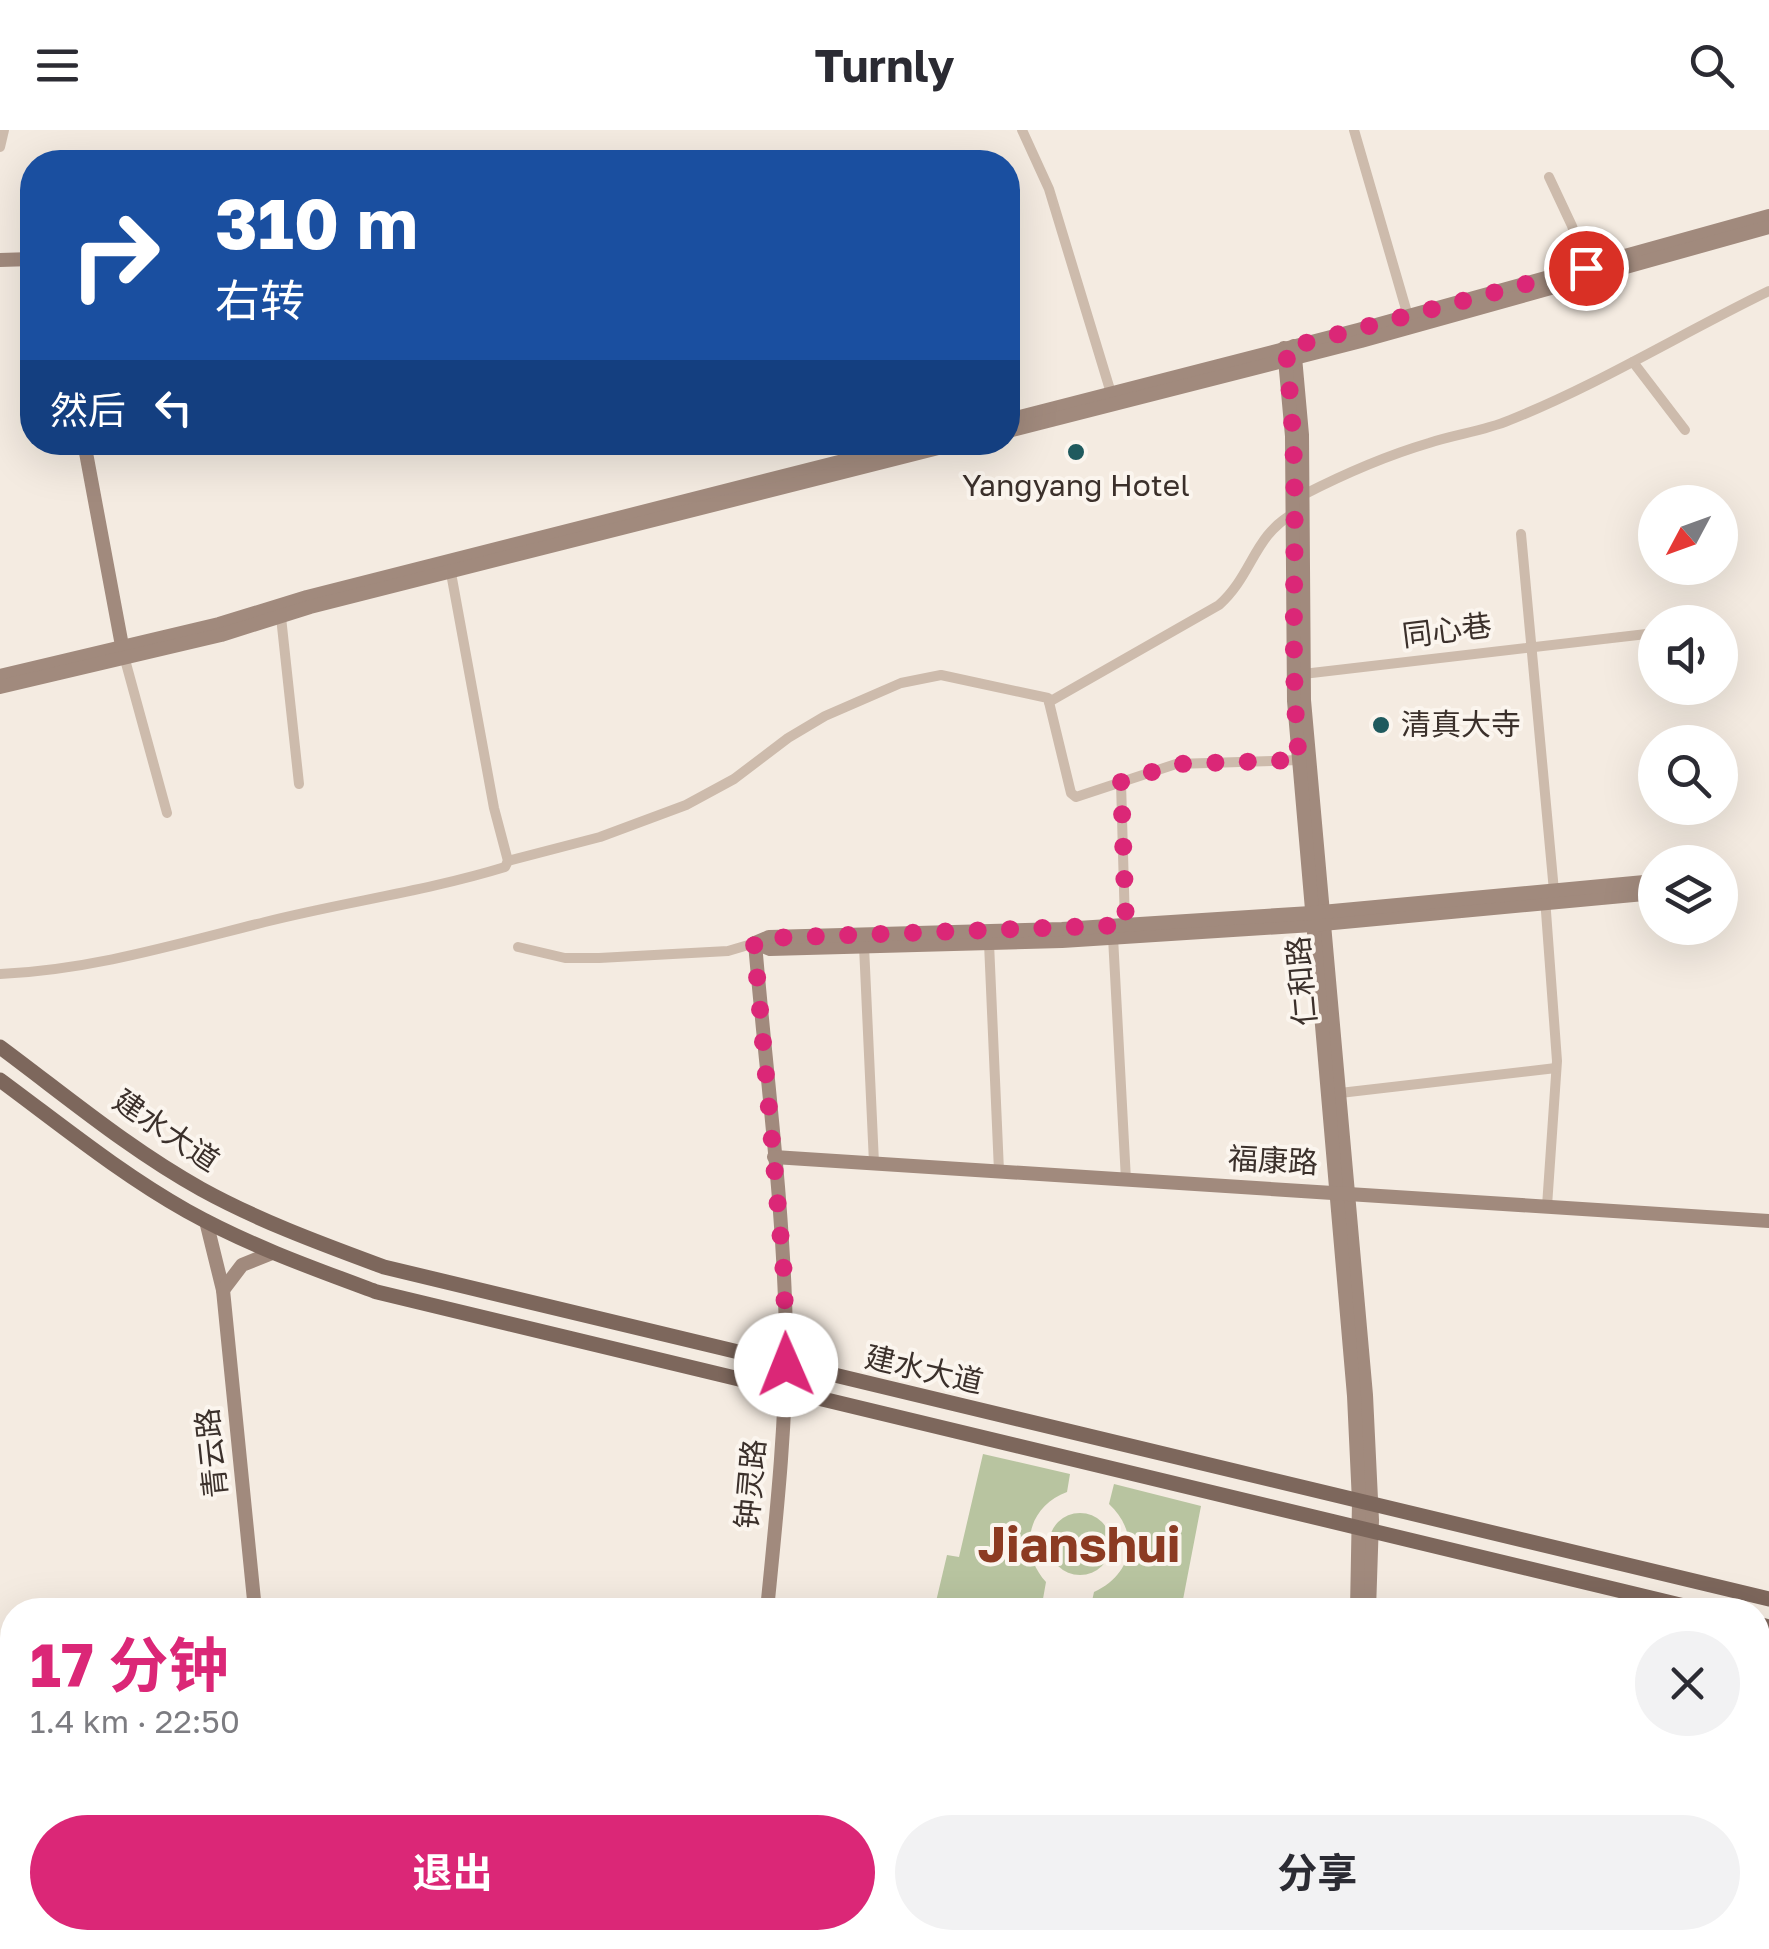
<!DOCTYPE html>
<html lang="zh">
<meta charset="utf-8">
<style>
:root{--surface:#fff;--page:#f2f2f3;--text:#2b2b33;--muted:#7c7c81;--accent:#db2777}
body{margin:0;font-family:"Golos Text","Noto Sans SC",sans-serif;background:var(--page);color:var(--text);height:100vh;display:flex;flex-direction:column;font-size:38px;white-space:nowrap}
*{box-sizing:border-box;margin:0}
p{font-size:32px;color:var(--muted)}
.icon{flex:none;width:55px;height:55px;fill:none;stroke:currentColor;stroke-width:2;stroke-linecap:round;stroke-linejoin:round}
.map{position:relative;flex:1;overflow:hidden}
.panel{position:absolute;left:0px;top:1468px;width:1770px;height:352px;display:flex;flex-direction:column;background:var(--surface);border-radius:40px 40px 0 0;box-shadow:0 10px 40px #0002}
.panel>*{flex:none}
.guide{position:absolute;left:20px;top:20px;width:1000px;height:305px;border-radius:40px;box-shadow:0 10px 40px #0002;background:#1a4fa0;color:#fff;overflow:hidden}
.needle{width:65px;rotate:229deg}
.tools{position:absolute;left:1638px;top:355px;display:grid;gap:20px}
.tools a{display:grid;place-items:center;width:100px;height:100px;border-radius:50%;background:var(--surface);box-shadow:0 10px 40px #0002;font-size:50px}
.pin{position:absolute;display:grid;place-items:center;width:85px;height:85px;color:#fff;margin:-42px;border:5px solid #fff;border-radius:50%;box-shadow:0 2px 10px #0007}
.me{position:absolute;width:110px;margin:-55px;rotate:359deg;stroke-linejoin:round;filter:drop-shadow(0 0 8px #0008)}
.turn{display:flex;align-items:center;gap:35px;height:210px;padding:0 30px;font-size:45px}
.turn .icon{width:130px;height:130px;stroke-width:2.5}
.turn b{display:block;font-size:70px;line-height:85px}
.then{display:flex;align-items:center;height:95px;padding:0 30px;background:#0003;gap:20px;font-size:38px}
.round{display:grid;place-items:center;flex:none;width:105px;height:105px;border-radius:52px;background:var(--page)}
.head{display:flex;align-items:center;justify-content:space-between;height:170px;padding:0 30px}
h1{font-size:60px;font-weight:700;line-height:75px;color:var(--accent)}
.button{display:flex;gap:20px;margin-top:auto;padding:20px 30px}
.button a{flex:1;height:115px;border-radius:60px;background:var(--accent);color:#fff;font-size:40px;font-weight:700;line-height:115px;text-align:center}
.button a+a{background:var(--page);color:var(--text)}
header{display:flex;justify-content:space-between;align-items:center;height:130px;padding:0 30px;background:var(--surface);font-size:45px;font-weight:700}
.map>svg:first-child{display:block}
</style>
<header><svg class="icon" aria-label="menu" viewBox="0 0 24 24"><path d="M4 6h16M4 12h16M4 18h16"/></svg>Turnly<svg class="icon" aria-label="search" viewBox="0 0 24 24"><circle cx="10" cy="10" r="6"/><path d="M15 15l6 6"/></svg></header>
<div class="map">
<svg width="1769" height="1819" viewBox="0 0 1769 1819">
<rect width="100%" height="100%" fill="#f4ebe1"/>
<g fill="#b8c4a0">
<path d="M983,1324L1070,1344L1067,1362C1027,1377 1018,1421 1046,1452L1041,1480H934L947,1425L959,1427Z"/>
<path d="M1114,1354L1201,1376L1181,1480H1090L1094,1462C1133,1444 1141,1404 1109,1374Z"/>
<circle cx="1080" cy="1414" r="31"/>
</g>
<g fill="none" stroke-linecap="round" stroke-linejoin="round">
<g stroke="#cdbbac" stroke-width="10">
<path d="M1022,0L1049,59L1111,263"/>
<path d="M1354,0L1408,186"/>
<path d="M0,17L4,0"/>
<path d="M1549,47L1572,96L1586,137"/>
<path d="M1633,232L1685,300"/>
<path d="M1303,365C1344,344 1385,326 1429,313C1457,304 1484,301 1510,290C1600,254 1682,203 1769,161"/>
<path d="M1521,404L1554,761"/>
<path d="M451,443L494,678L508,731"/>
<path d="M281,487L299,654"/>
<path d="M124,526L167,683"/>
<path d="M1303,544L1655,503"/>
<path d="M1049,572L1219,475C1252,446 1254,405 1293,384"/>
<path d="M1121,652L1125,795"/>
<path d="M1545,768L1557,931L1547,1076"/>
<path d="M1113,807L1126,1050"/>
<path d="M989,813L999,1041"/>
<path d="M864,816L874,1033"/>
<path d="M518,817L565,828H599L728,821L755,813"/>
<path d="M0,844C91,840 177,814 265,792C344,772 427,761 505,737L508,731L600,707L686,675L734,649L788,608L825,586L901,553L941,545L1048,568L1071,663L1076,667L1176,634L1299,630"/>
<path d="M1340,963L1556,938"/>
</g>
<g stroke="#a18a7d" stroke-width="14">
<path d="M0,130L32,129"/>
<path d="M1294,216L1302,305L1304,570L1366,1265L1372,1390L1369,1480"/>
<path d="M1284,218L1292,306L1294,571L1354,1266L1359,1372L1357,1480"/>
<path d="M1008,290L1358,200L1769,86"/>
<path d="M1008,301L1361,211L1769,97"/>
<path d="M84,312L123,521"/>
<path d="M0,546L219,494L307,467L918,312"/>
<path d="M0,557L221,505L310,477L962,312"/>
<path d="M1720,745L1723,744"/>
<path d="M1720,756H1724"/>
<path d="M755,813L770,819L1062,811L1312,795L1655,763"/>
<path d="M755,813L769,807L1062,799L1311,783L1655,751"/>
<path d="M755,813C766,944 784,1076 786,1207C786,1299 776,1389 767,1480"/>
<path d="M774,1027L1769,1091"/>
<path d="M206,1091L223,1160L255,1480"/>
<path d="M223,1160L242,1135L272,1123"/>
<path d="M1758,1652L1769,1612"/>
<path d="M271,1808L272,1819"/>
<path d="M734,1819L735,1808"/>
<path d="M1303,1819L1305,1808"/>
<path d="M1315,1819L1317,1808"/>
<path d="M1710,1819L1713,1808"/>
</g>
<g stroke="#7d675c" stroke-width="15">
<path d="M0,917C66,966 129,1019 201,1059C259,1091 322,1114 384,1137L1769,1469"/>
<path d="M0,950C61,995 121,1044 187,1081C248,1115 312,1138 377,1162L1701,1480"/>
<path d="M1758,1494L1769,1497"/>
</g>
</g>
<g fill="none" stroke-linecap="round" stroke-linejoin="round">
<path stroke="#db2777" stroke-width="18" stroke-dasharray="0 32.4" d="M786,1235L784,1144L754,813L769,808L1126,795L1121,652L1176,634L1299,630C1286,497 1304,362 1286,229L1295,227L1294,216L1586,138"/>
</g>
<g fill="#1f5a5e" stroke="#fbf5ee" stroke-width="4">
<circle cx="1076" cy="322" r="10"/>
<circle cx="1381" cy="595" r="10"/>
</g>
<g text-anchor="middle" stroke-width="8" stroke-linejoin="round" paint-order="stroke">
<g font-size="30" fill="#3b302b" stroke="#fbf5ee">
<text x="1076" y="366">Yangyang Hotel</text>
<text x="1401" y="605" text-anchor="start">清真大寺</text>
</g>
<g font-size="30" fill="#3b302b" stroke="#fbf5ee">
<text transform="translate(1447 501) rotate(-7)" y="10">同心巷</text>
<text transform="translate(1302 851) rotate(-95)" y="10">仁和路</text>
<text transform="translate(166 1001) rotate(34)" y="10">建水大道</text>
<text transform="translate(1273 1031) rotate(3)" y="10">福康路</text>
<text transform="translate(924 1240) rotate(13)" y="10">建水大道</text>
<text transform="translate(212 1323) rotate(-96)" y="10">青云路</text>
<text transform="translate(751 1354) rotate(-85)" y="10">钟灵路</text>
</g>
<g font-size="50" font-weight="bold" fill="#8c3b22" stroke="#fbf5ee">
<text x="1079" y="1432">Jianshui</text>
</g>
</g>
</svg>
<div class="tools">
<a><svg class="needle" viewBox="-14 -14 28 28"><path d="M0-13l5 13h-10z" fill="#e53935"/><path d="M0 13l5-13h-10z" fill="#7c7c81"/></svg></a>
<a><svg class="icon" aria-label="sound" viewBox="0 0 24 24"><path d="M4 9h4l5-4v14l-5-4H4zM17 9q2 3 0 6"/></svg></a>
<a><svg class="icon" aria-label="search" viewBox="0 0 24 24"><circle cx="10" cy="10" r="6"/><path d="M15 15l6 6"/></svg></a>
<a><svg class="icon" aria-label="layers" viewBox="0 0 24 24"><path d="M12 4l9 5-9 5-9-5zM3 14l9 5 9-5"/></svg></a>
</div>
<div class="pin" style="left:1586px;top:138px;background:#d93025"><svg class="icon" aria-label="arrive" viewBox="0 0 24 24"><path d="M6 21V4h12l-3 4 3 4H6"/></svg></div>
<svg class="me" style="left:786px;top:1235px" viewBox="-20 -20 40 40"><circle r="19" fill="#fff"/><path d="M0-13L10 11 0 6-10 11z" fill="#db2777"/></svg>
<div class="guide">
<div class="turn"><svg class="icon" aria-label="right" viewBox="0 0 24 24"><path d="M7 20v-9h11M14 6l5 5-5 5"/></svg><div><b>310 m</b>右转</div></div>
<div class="then">然后<svg class="icon" aria-label="left" viewBox="0 0 24 24"><path d="M17 20v-9H6M10 6l-5 5 5 5"/></svg></div>
</div>
<section class="panel">
<div class="head"><div><h1>17 分钟</h1><p>1.4 km · 22:50</p></div><a class="round"><svg class="icon" aria-label="close" viewBox="0 0 24 24"><path d="M6 6l12 12M18 6L6 18"/></svg></a></div>
<div class="button"><a>退出</a><a>分享</a></div>
</section>
</div>
